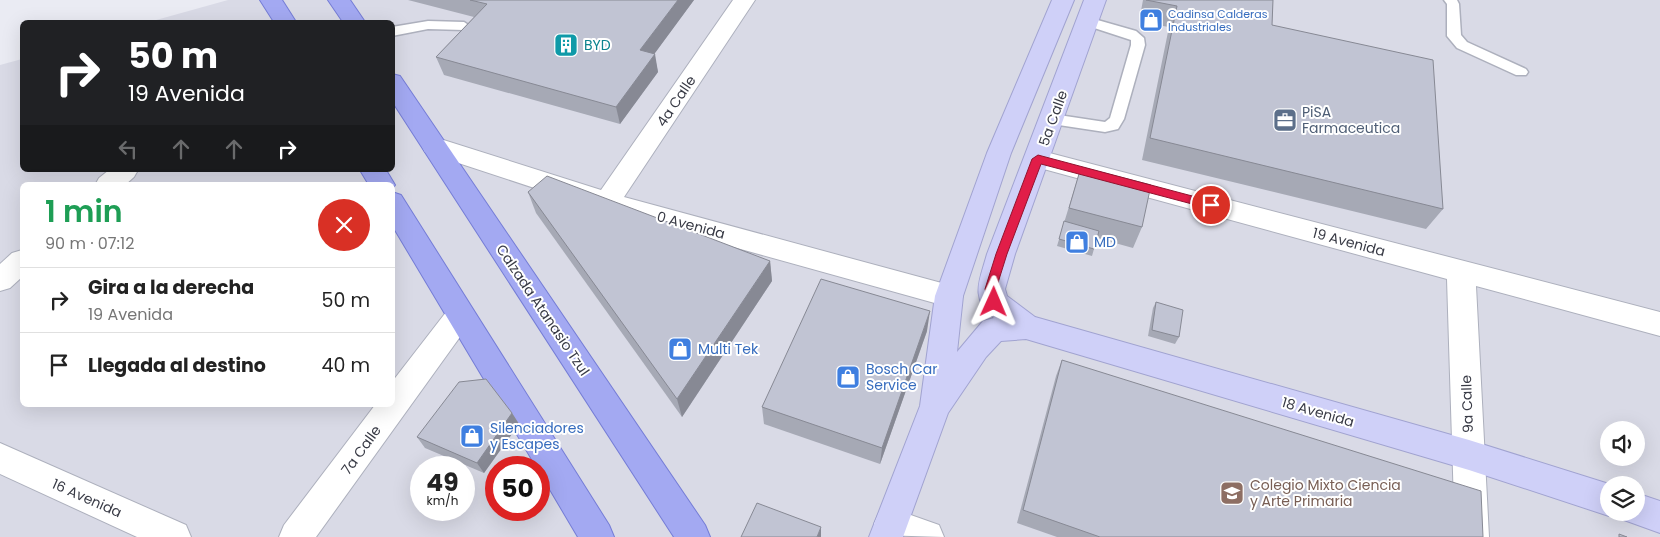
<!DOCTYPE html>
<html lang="es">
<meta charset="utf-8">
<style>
:root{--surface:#fff;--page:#f2f2f2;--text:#222;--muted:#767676;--line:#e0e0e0}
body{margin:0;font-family:Poppins,sans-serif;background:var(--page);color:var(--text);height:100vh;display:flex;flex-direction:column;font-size:19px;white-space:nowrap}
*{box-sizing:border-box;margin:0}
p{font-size:16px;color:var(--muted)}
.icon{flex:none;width:28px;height:28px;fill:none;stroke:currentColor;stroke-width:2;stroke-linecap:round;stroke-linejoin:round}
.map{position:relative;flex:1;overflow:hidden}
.panel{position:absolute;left:20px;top:182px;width:375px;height:225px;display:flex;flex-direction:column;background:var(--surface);border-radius:8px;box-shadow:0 5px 20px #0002}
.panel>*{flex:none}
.banner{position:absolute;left:20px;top:20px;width:375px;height:152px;border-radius:8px;box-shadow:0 5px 20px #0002;background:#202124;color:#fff;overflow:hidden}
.fabs{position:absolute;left:1600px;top:421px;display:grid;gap:10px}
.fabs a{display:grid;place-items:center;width:45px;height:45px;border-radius:50%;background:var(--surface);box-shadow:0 5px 20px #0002;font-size:25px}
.speed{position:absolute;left:410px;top:456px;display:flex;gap:10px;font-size:25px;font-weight:700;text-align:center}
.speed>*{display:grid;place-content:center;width:65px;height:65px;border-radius:50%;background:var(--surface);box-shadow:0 5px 20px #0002;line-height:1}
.speed small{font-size:12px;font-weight:400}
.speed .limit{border:8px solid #d22;background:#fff;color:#111}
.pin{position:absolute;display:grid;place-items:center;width:42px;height:42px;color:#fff;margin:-21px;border:2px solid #fff;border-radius:50%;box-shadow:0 1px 5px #0007}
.me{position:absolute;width:55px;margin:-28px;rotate:1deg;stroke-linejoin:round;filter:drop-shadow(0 0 4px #0008)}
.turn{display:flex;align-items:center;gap:18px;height:105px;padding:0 25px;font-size:22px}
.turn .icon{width:65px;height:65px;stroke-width:2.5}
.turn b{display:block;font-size:35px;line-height:42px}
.lanes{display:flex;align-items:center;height:48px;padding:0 25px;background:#0003;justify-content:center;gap:25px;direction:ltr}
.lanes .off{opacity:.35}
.round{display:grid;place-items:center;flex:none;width:52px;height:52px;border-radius:26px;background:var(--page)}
.headline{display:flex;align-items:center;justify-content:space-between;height:85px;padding:0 25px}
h1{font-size:30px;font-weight:600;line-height:38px;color:#1e9e55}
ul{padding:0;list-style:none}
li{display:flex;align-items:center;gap:15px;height:65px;padding:0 25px;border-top:1px solid var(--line)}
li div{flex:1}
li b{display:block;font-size:19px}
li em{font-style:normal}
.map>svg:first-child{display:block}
</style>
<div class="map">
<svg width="1660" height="537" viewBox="0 0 1660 537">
<rect width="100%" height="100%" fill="#eaebf3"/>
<path fill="#d9dae6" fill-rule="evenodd" d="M228,0H1660V537H0V65L22,59V170H392V22H149ZM22,185H392V405H22ZM1609,430H1636V458H1609ZM421,468H464V510H421ZM496,468H539V510H496ZM1609,485H1636V512H1609Z"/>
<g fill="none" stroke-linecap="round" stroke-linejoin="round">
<g stroke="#adb0bd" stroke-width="3">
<g id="service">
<path d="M1444,0H1457L1459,4L1461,35L1467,42L1526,69L1528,72L1526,75H1516L1457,48L1447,36V4Z"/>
<path d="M1087,17L1136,31L1144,38L1145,45L1124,119L1118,129L1105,132L1052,124L1047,123L1045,119L1047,115L1052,114L1105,122L1110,118L1131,45V40L1082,24L1081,21Z"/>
<path d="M428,21L464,22L470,26L464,30L428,29L392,36V27Z"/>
</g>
</g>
<g stroke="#adb0bd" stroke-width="2">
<g id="minor">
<path d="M733,0H755L624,197L949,285L959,288L963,296L959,304L949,307L607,212L425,152L422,146L425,140L434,137L601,190Z"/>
<path d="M1038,150L1660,312V336L1476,286L1489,537H1455L1447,279L1029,165L1025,159L1029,153Z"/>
<path d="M460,303L470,307L474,315L470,323L316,537H279L284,525L375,405H392V382L450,307Z"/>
<path d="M0,443L186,525L191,537H137L0,474Z"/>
<path d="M891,508L939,525L944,537L879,535L874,524L879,513Z"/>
</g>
</g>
<g stroke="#adb0bd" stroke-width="2">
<g id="tertiary">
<path d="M109,170H138L134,177L125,185H95L99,178Z"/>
<path d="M22,250V277L10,288L0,291V264L12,253Z"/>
</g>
</g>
<g stroke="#a1a3d0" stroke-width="2">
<g id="secondary">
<path d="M1052,0H1074L1011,153L963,296L957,352L983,321L994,318C969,298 980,280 987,254L1084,0H1106L1015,254L1005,289L1007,296L1035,317L1469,440L1609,484L1611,485H1609V512H1617L1609,516L1469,470L1026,339L1001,341L986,357L948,413L903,537H869L920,406L935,296L987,153Z"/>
<path d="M1636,493L1660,501V533L1624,520L1621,512H1636Z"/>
</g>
</g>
<g stroke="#757dd6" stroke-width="2">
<g id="primary">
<path d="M260,0H282L296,22H274Z"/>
<path d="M328,0H350L365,22H343Z"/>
<path d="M392,74L400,76L705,525L710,537H674L392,101Z"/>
<path d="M360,170H386L395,185L392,189V185H369Z"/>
<path d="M392,192L401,195L609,525L614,537H578L539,471V468H537L392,225Z"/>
</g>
</g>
<use href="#service" fill="#fff" fill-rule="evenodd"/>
<use href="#minor" fill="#fff" fill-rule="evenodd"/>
<use href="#tertiary" fill="#fff" fill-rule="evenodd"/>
<use href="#secondary" fill="#cfd0f8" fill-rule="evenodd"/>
<use href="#primary" fill="#a3a9f2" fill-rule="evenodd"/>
</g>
<g fill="#a6a9b5">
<path d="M408,0H694L654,54L658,72L620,124L444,75L436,57L474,17Z"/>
<path d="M1143,0H1273L1272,25L1443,209L1426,229L1142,160L1169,27L1139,22Z"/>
<path d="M1081,167L1142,227L1133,248L1097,238L1092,256L1057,246Z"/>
<path d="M528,192L770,261L772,281L682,417L536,213Z"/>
<path d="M1156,302L1179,337L1175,344L1148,336L1153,308Z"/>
<path d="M927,331L880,464L764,424L762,407Z"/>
<path d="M1062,360L1483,537H1057L1017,523L1056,376Z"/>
<path d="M512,413L519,424L484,473L425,448L417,437Z"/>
</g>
<g fill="#878994">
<path d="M678,0H694L644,68L640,50Z"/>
<path d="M655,54L658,72L620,124L616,107Z"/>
<path d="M770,261L772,281L682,417L677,399Z"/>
<path d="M930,311L927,331L880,464L882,448Z"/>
<path d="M512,413L519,424L484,473L477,463Z"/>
<path d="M821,527V537H817Z"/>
</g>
<g fill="#c1c4d3" stroke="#878994">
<path d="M470,0H678L640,50L655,54L616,107L436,57L487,4Z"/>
<path d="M1146,0H1273L1272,25L1433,60L1443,209L1150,138L1177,6Z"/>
<path d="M1081,167L1151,185L1142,227L1069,208Z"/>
<path d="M547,176L770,261L677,399L528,192Z"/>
<path d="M1064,221L1099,231L1094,249L1059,239Z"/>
<path d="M821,279L930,311L882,448L762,407Z"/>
<path d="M1156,302L1183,310L1179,337L1152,330Z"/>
<path d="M1062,360L1481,491L1483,537H1100L1023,510Z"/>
<path d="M486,379L512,413L477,463L417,437L459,382Z"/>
<path d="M757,503L821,527L817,537H741Z"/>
<path d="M1619,534L1627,537H1619Z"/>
</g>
<path fill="#e11d48" stroke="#92132f" d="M1038,155L1211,201L1216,205L1211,209L1041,164L1007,254L996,289L1000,302L998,305H990L985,289L996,254L1032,159Z"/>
<defs>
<g id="shop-square" transform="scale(1.25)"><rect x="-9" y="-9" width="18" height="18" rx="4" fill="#3f7fe0" stroke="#fff"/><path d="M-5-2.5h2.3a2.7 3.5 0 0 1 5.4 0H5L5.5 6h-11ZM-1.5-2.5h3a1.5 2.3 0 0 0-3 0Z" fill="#fff"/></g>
<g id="building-square" transform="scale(1.25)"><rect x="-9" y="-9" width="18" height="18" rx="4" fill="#0f9aa8" stroke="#fff"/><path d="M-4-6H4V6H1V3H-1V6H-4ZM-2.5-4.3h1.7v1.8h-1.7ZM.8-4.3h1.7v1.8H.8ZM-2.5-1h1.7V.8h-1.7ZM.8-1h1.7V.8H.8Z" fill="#fff"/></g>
<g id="office-square" transform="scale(1.25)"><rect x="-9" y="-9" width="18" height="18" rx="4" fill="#5c6f8a" stroke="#fff"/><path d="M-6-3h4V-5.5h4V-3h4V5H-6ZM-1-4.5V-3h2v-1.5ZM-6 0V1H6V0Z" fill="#fff"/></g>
<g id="school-square" transform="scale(1.25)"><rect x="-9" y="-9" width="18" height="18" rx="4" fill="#8d6e63" stroke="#fff"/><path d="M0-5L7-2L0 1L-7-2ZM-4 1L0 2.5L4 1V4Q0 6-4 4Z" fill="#fff"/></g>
</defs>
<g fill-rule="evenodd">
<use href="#shop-square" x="1151" y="20"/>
<use href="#building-square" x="566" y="45"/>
<use href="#office-square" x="1285" y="120"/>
<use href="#shop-square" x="1077" y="242"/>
<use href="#shop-square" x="680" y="349"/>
<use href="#shop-square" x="848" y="377"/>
<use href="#shop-square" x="472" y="436"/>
<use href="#school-square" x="1232" y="493"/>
</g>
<g text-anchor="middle" stroke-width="4" stroke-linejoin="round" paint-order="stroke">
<g font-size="11" fill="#366cbe" stroke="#fff" text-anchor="start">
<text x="1168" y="18">Cadinsa Calderas<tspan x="1168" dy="13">Industriales</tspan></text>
</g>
<g font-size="14" fill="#0d838f" stroke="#fff" text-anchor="start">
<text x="584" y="50">BYD</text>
</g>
<g font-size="14" fill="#393b46" stroke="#fff">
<text transform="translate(676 101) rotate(-56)" y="5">4a Calle</text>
<text transform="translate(1053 118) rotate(-70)" y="5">5a Calle</text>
<text transform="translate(691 225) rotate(15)" y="5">0 Avenida</text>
<text transform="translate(1349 242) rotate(15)" y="5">19 Avenida</text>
<text transform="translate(543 310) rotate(56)" y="5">Calzada Atanasio Tzul</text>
<text transform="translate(1467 404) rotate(-92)" y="5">9a Calle</text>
<text transform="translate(1318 412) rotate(16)" y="5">18 Avenida</text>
<text transform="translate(361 450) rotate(-54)" y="5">7a Calle</text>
<text transform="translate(87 498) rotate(24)" y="5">16 Avenida</text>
</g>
<g font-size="14" fill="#4e5e75" stroke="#fff" text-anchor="start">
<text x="1302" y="117">PiSA<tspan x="1302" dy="16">Farmaceutica</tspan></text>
</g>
<g font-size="14" fill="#366cbe" stroke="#fff" text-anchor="start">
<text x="1094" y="247">MD</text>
<text x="698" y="354">Multi Tek</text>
<text x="866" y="374">Bosch Car<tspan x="866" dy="16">Service</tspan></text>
<text x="490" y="433">Silenciadores<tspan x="490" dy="16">y Escapes</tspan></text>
</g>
<g font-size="14" fill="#785e54" stroke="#fff" text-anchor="start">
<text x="1250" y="490">Colegio Mixto Ciencia<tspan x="1250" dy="16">y Arte Primaria</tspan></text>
</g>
</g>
</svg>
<div class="fabs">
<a><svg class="icon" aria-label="sound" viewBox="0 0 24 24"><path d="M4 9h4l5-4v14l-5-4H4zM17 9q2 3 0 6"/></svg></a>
<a><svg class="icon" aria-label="layers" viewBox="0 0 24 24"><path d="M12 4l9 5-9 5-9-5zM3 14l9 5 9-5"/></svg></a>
</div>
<div class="speed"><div>49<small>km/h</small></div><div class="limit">50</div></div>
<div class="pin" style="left:1211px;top:205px;background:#d93025"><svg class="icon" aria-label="arrive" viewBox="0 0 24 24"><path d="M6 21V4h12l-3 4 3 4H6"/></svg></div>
<svg class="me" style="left:994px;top:302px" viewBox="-20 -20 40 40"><path d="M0-17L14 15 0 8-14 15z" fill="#e11d48" stroke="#fff" stroke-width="4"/></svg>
<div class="banner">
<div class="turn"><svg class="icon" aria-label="right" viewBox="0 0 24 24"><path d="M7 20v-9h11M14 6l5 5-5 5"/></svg><div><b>50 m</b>19 Avenida</div></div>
<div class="lanes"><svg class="icon off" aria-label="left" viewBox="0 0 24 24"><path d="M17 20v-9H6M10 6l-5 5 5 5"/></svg><svg class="icon off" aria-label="ahead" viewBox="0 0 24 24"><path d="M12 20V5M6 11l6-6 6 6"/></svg><svg class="icon off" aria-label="ahead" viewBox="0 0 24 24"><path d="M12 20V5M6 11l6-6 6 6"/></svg><svg class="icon" aria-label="right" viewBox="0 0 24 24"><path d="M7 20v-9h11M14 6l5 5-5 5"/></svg></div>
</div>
<section class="panel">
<div class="headline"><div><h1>1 min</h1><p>90 m · 07:12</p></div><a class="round" style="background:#d93025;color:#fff"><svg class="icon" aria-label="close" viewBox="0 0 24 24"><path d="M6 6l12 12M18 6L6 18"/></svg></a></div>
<ul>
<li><svg class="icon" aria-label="right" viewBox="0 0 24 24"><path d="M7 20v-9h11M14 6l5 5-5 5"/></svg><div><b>Gira a la derecha</b><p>19 Avenida</p></div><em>50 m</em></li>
<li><svg class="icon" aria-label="arrive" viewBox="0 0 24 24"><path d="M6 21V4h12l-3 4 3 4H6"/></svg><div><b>Llegada al destino</b></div><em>40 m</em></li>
</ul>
</section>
</div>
